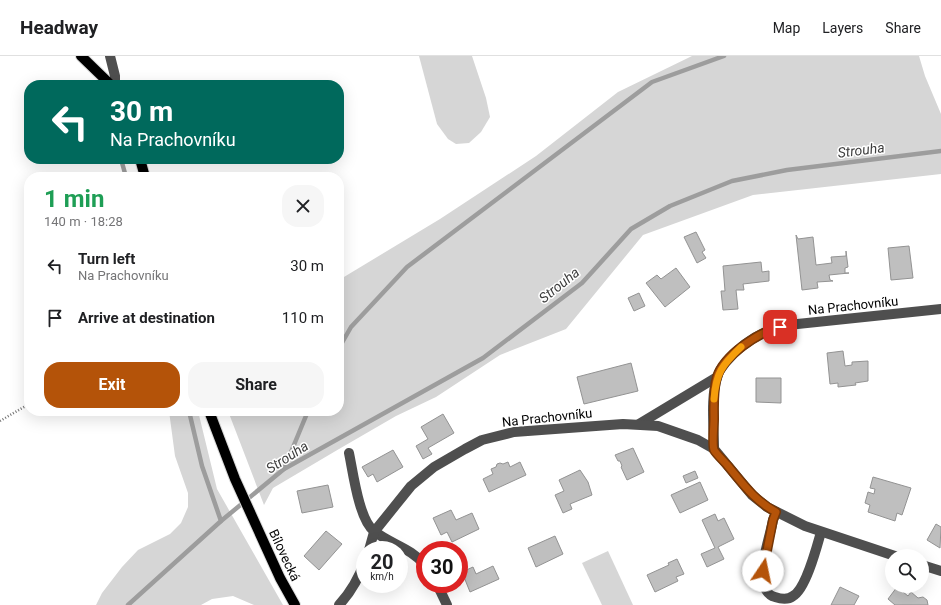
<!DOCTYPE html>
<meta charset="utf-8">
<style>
:root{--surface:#fff;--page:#f6f6f6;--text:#202124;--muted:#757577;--line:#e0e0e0;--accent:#b45309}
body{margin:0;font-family:Roboto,sans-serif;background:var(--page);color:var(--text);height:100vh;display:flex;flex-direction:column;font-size:15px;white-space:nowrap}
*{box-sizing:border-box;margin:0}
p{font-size:13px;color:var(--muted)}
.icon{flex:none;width:22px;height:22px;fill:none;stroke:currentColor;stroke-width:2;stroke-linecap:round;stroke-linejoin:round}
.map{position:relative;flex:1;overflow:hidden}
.side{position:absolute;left:24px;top:116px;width:320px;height:244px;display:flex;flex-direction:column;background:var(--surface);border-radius:16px;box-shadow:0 4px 16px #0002}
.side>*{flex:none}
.banner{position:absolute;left:24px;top:24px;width:320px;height:84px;border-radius:16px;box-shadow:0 4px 16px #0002;background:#00695c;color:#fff;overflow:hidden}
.controls{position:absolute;left:885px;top:493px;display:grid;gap:8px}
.controls a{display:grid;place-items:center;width:44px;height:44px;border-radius:50%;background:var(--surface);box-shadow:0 4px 16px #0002;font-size:20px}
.speed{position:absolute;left:356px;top:485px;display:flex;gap:8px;font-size:20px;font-weight:700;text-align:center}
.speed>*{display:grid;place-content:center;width:52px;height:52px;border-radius:50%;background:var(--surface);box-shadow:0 4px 16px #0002;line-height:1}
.speed small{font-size:10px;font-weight:400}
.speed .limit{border:6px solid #d22;background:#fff;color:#111}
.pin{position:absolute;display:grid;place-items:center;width:34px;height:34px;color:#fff;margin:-17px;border-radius:8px;box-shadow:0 2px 6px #0006}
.me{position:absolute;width:44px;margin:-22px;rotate:11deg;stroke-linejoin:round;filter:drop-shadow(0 0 3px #0008)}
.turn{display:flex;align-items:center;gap:14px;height:84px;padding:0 20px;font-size:18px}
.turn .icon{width:52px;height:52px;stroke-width:2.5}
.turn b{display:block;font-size:28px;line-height:34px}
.round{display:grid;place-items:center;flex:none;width:42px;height:42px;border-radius:16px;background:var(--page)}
.head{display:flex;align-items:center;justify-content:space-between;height:68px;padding:0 20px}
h1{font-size:24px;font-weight:700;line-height:30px;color:#1e9e55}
.cta{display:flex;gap:8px;margin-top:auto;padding:8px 20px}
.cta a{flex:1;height:46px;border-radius:16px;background:var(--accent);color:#fff;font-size:16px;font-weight:700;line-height:46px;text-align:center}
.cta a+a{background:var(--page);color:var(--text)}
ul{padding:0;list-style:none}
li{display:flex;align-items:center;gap:12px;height:52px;padding:0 20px}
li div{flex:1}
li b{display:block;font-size:15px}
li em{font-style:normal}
header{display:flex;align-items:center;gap:24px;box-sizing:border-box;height:56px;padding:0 20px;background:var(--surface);border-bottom:1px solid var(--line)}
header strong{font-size:19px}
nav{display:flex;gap:22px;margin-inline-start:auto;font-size:14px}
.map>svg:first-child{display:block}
</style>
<header>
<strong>Headway</strong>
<nav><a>Map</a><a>Layers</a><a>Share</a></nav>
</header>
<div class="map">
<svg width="941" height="549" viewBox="0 0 941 549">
<rect width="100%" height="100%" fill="#fff"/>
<g fill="#d6d6d6">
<path d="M419,0H472L486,42L490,61L481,76L469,87L456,88L448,83L437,68Z"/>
<path d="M692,0H919L925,20L941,58V118L753,139L643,179L566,273L500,299L436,341L396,360L339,393L273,432L264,449L228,355H339V224L440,163L536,100L618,36Z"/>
<path d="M169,355H198L217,433L283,549H254L233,540L212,543L201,549H96L102,537L122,511L138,494L170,478L181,467L188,451V437L175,400Z"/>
<path d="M608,495L633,549H602L582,507Z"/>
</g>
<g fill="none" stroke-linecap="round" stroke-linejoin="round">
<g stroke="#9d9d9d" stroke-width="4.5">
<path d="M121,103L126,121"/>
<path d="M339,292L351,271L407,211L652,26L724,0"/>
<path d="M284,413L308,355"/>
<path d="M221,465L284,413L483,302L582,227L631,173L670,150L732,125L787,114L941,95"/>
<path d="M128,549L221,465L202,410L189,355"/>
</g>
</g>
<g fill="#bfbfbf" stroke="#939393">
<path d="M696,176L705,194L702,196L706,202L697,207L684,181Z"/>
<path d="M796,179L798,183L813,181L816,209L832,207L831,201L846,200V195L848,211L845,212V217H849L829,219L830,224L833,225L817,226L818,232L802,234Z"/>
<path d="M909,190L913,222L891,224L888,192Z"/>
<path d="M761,206L762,216L769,215V225L743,228L744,234H736L738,253L723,254L721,235H725L723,210Z"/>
<path d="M676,212L690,231L665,251L646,227L657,219L661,223Z"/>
<path d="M639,237L645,250L634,255L628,242Z"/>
<path d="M843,295L845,310L852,309V306L868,305V325L855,327L856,329L838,331V327L830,328L827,297Z"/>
<path d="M631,307L638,335L584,348L577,321Z"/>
<path d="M756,322H781V347L756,346Z"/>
<path d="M443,358L454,377L428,392L432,398L423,403L416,390L428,383L421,371Z"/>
<path d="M633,392L644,416L627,424L621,411L622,410L620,405H618L615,399Z"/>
<path d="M393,394L403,411L377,426L373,418L368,421L362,411Z"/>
<path d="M508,406L510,411L520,406L526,419L489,436L483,423L493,418L491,413L496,411L497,408L500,407L503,408Z"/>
<path d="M580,414L588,426L592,439L570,448L572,453L563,457L555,439L564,435L559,424Z"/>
<path d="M695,415L698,422L686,427L683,420Z"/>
<path d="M873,421L911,432L902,459L897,457L895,465L868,456L870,449L865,447L868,436L874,438L875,433L870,432Z"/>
<path d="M700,426L708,444L680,457L671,439Z"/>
<path d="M328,429L333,451L302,457L297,435Z"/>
<path d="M451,454L456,464L472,457L479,473L452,486L447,476L441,479L433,462Z"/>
<path d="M715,458L718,465L724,462L734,483L718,491L724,503L707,511L701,498L715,492L702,464Z"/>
<path d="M936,468L941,471L940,492L927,484Z"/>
<path d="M326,475L342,488L319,514L304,500Z"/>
<path d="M555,480L563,498L536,511L528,492Z"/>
<path d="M677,503L684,518L676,521L678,525L655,536L647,519L669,509L668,507Z"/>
<path d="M493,510L499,523L470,536L462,516L473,511L476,518Z"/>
<path d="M840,531L859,540L854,549H831Z"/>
<path d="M897,531L908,540L911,536L918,542L923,541L927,544L928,549H895L888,543Z"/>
</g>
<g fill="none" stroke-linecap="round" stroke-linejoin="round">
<g stroke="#dbdbdb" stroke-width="12">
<g id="major">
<path d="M81,0L111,29"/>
<path d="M140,103L145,121"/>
<path d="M209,355L235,423L280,522L295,549"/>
</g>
</g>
<path stroke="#717171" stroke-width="2.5" stroke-dasharray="1 2" stroke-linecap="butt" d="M0,365L29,348"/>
<g stroke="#4f4f4f" stroke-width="10">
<path d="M110,0L115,20V29"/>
<path d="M639,368L717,321"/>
<path d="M714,393C714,371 710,340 718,319C719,314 723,310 726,306C742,287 763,274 788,269L941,253"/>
<path d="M349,397C353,416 359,464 374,475C390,488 411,492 425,509"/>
<path d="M776,456L773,464C770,480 761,506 762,522C763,530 767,539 775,541C781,543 788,544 793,540C806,533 817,490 821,476"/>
<path d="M369,494L374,476L411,430L434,411L465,393L482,384L514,376L623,368L658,370L698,384L714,393L752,439L767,451L805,470L895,500"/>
<path d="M922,509L941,515"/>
<path d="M437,528L447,549"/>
<path d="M339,549C351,536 359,522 365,505"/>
</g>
<use href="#major" stroke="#000" stroke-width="10"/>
</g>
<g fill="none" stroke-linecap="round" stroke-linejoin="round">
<g stroke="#753606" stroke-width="10">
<path id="route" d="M763,515L773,464L776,456C755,445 743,428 728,410C724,405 717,399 714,394C712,388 714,370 714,363C714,349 713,334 717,321C724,299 759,276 780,271"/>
</g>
<use href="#route" stroke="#b45309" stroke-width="7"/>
<path stroke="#f59e0b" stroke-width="7" d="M714,343C716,317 722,309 741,291"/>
</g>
<g text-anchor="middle" stroke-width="3" stroke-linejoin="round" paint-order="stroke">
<g font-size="13" fill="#000" stroke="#fff">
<text transform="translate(853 249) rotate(-6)" y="5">Na Prachovníku</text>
<text transform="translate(547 361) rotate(-6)" y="5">Na Prachovníku</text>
<text transform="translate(285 499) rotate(65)" y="5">Bílovecká</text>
</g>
<g font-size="14" font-style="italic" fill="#3e3e3e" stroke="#fff">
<text transform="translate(861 94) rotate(-7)" y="5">Strouha</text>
<text transform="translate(559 229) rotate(-39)" y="5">Strouha</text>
<text transform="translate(287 401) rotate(-33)" y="5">Strouha</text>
</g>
</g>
</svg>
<div class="controls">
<a><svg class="icon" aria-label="search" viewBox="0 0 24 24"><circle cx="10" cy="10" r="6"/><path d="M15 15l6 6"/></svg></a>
</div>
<div class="speed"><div>20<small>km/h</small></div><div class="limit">30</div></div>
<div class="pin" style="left:780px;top:271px;background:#d93025"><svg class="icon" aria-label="arrive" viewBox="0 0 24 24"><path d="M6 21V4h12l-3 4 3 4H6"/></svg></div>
<svg class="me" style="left:763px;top:515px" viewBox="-20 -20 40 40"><circle r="19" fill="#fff"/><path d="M0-13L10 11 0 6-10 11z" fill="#b45309"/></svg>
<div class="banner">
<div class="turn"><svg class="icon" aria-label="left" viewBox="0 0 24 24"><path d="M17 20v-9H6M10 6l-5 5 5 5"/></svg><div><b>30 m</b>Na Prachovníku</div></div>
</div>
<section class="side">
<div class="head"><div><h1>1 min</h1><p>140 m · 18:28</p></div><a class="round"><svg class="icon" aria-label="close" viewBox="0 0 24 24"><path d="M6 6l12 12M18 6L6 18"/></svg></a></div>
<ul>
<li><svg class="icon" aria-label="left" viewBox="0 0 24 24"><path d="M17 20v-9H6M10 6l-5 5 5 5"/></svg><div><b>Turn left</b><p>Na Prachovníku</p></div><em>30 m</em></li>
<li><svg class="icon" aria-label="arrive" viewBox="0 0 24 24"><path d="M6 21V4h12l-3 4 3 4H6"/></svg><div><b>Arrive at destination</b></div><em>110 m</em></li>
</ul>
<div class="cta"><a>Exit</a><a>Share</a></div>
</section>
</div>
